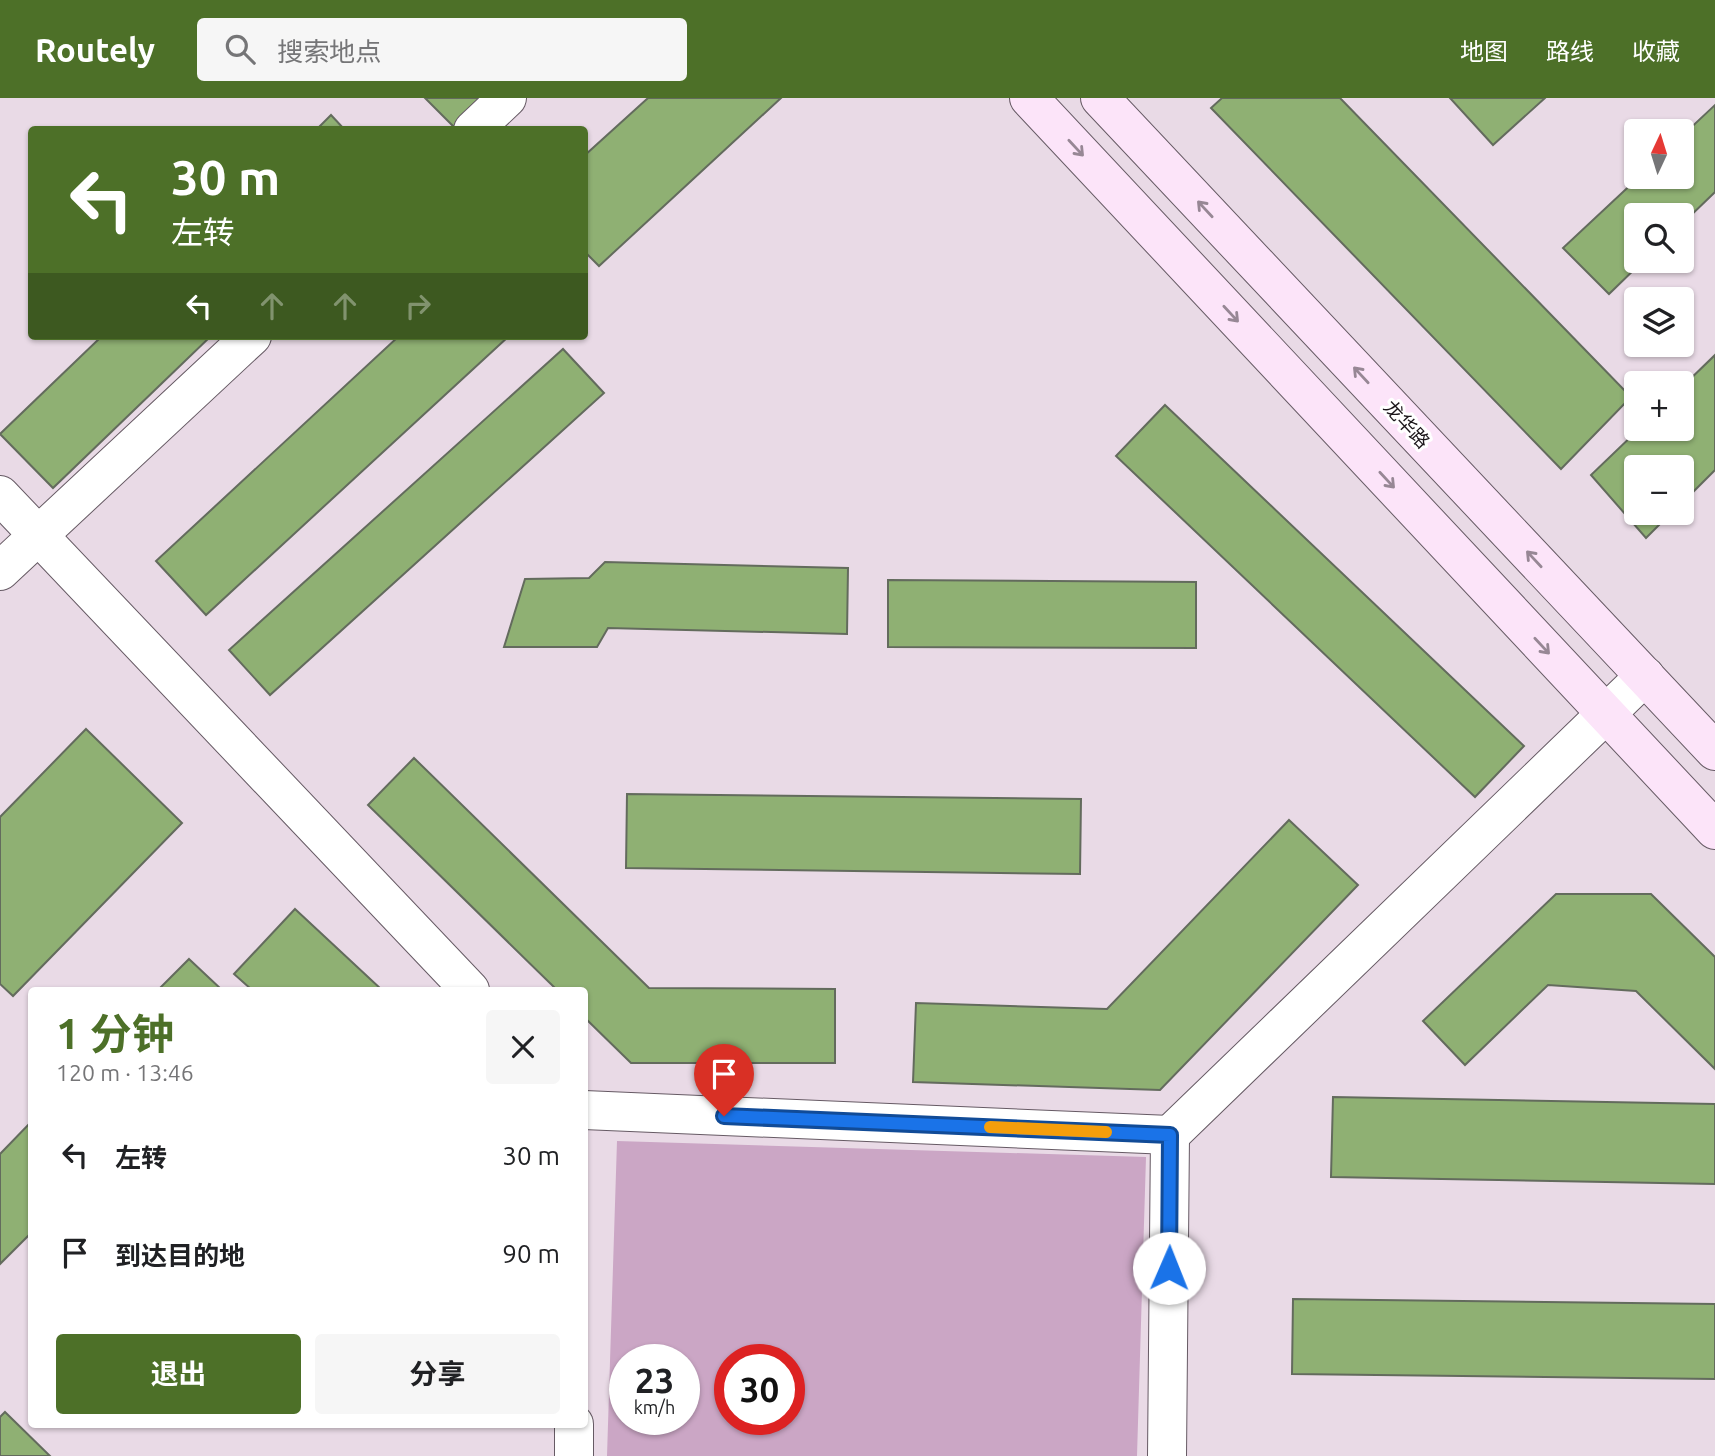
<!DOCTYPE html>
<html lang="zh">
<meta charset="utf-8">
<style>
:root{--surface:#fff;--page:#f6f6f6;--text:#202124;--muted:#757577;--accent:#4d7028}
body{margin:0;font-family:Ubuntu,"Noto Sans SC",sans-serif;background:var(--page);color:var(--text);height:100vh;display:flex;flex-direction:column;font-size:26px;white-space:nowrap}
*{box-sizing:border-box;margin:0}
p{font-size:23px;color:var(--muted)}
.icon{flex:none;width:38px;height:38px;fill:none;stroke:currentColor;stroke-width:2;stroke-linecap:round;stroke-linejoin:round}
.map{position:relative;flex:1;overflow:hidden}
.side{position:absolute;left:28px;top:889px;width:560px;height:441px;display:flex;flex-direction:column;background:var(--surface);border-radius:7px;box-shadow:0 2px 5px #0004}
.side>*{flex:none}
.guide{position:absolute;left:28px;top:28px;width:560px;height:214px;border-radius:7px;box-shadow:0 2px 5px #0004;background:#4d7028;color:#fff;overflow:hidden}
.needle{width:46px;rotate:4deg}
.fabs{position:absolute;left:1624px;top:21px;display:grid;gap:14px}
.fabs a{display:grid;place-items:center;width:70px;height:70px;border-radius:7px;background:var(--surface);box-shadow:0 2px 5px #0004;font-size:35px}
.speed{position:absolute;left:609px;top:1246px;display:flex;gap:14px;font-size:35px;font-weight:700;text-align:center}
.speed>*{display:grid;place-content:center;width:91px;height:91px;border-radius:50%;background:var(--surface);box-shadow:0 2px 5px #0004;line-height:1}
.speed small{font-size:18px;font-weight:400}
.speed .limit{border:10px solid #d22;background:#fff;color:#111}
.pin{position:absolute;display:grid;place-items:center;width:60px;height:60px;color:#fff;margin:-72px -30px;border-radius:50% 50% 50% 0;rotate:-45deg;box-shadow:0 0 7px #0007}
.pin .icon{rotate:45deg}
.me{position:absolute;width:77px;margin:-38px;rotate:1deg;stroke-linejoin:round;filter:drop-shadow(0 0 5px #0008)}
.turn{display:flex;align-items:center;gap:24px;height:147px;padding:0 28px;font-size:32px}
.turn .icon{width:91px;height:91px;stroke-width:2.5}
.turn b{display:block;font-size:49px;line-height:60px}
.lanes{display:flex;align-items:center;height:66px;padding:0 28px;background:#0003;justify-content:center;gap:35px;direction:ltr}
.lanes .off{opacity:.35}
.round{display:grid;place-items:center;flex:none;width:74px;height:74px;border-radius:7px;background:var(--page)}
.headline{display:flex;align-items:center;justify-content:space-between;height:119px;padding:0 28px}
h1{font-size:42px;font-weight:700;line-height:52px;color:var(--accent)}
.primary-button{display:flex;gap:14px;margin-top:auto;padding:14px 28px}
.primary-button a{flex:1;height:80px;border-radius:7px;background:var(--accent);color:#fff;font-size:28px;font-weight:700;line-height:80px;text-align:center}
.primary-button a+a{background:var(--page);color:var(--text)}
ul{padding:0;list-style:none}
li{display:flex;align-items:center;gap:21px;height:98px;padding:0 28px}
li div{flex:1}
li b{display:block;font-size:26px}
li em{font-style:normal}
header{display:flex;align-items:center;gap:42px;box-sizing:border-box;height:98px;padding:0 35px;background:var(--accent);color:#fff}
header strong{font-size:33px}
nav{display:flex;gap:38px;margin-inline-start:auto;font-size:24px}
.search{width:490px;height:63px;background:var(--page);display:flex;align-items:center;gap:18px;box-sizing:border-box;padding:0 24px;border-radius:7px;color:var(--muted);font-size:26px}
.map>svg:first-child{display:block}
</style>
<header>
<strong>Routely</strong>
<div class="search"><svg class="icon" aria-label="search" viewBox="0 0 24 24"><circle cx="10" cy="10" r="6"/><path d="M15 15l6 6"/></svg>搜索地点</div>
<nav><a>地图</a><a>路线</a><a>收藏</a></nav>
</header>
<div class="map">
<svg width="1715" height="1358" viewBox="0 0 1715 1358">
<rect width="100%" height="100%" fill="#e9dae6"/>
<path fill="#cba6c5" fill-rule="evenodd" d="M617,1043L1146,1059L1137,1358H607ZM625,1262H684V1321H625ZM730,1262H789V1321H730Z"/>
<g fill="#8fb073" stroke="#636b5d" stroke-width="2">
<path d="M425,0H483L454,29Z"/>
<path d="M648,0H781L599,168L584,153V58Z"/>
<path d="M1222,0H1340L1631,299L1561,371L1211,10Z"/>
<path d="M1450,0H1545L1493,47Z"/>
<path d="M1715,7V94L1682,126V117H1636V163H1643L1609,196L1563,150L1639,79H1682V38Z"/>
<path d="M331,17L345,32H316Z"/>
<path d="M102,238H211L53,390L0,336Z"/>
<path d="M399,238H509L206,517L156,463Z"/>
<path d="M563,251L604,295L270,597L229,552Z"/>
<path d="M1715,257V372L1682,405V369H1636V415H1671L1646,440L1591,377L1639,331H1682V289Z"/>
<path d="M1165,307L1524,648L1475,699L1116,358Z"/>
<path d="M605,464L848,470L847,536L608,530L597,549H504L525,481L589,480Z"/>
<path d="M888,482L1196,484V550L888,549Z"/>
<path d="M86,631L182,725L13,898L0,886V719Z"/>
<path d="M414,660L649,890L835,891V965H631L584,919V892H557L368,707Z"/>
<path d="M627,696L1081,701L1080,776L626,770Z"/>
<path d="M1289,722L1358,787L1160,992L913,984L916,905L1107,911Z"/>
<path d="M1556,796H1651L1715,859V971L1636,893L1548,887L1465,967L1423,923Z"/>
<path d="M295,811L382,892H252L234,876Z"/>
<path d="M189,861L222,892H158Z"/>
<path d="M1333,999L1715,1006V1086L1331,1079Z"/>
<path d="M32,1023V1134L0,1166V1056Z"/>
<path d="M1293,1201L1715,1206V1281L1292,1276Z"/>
<path d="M5,1314L50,1358H0V1319Z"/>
</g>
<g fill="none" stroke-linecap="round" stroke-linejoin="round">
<g stroke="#665a64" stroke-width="40">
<g id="minor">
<path d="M473,32L507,0"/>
<path d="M0,397L470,892"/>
<path d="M0,473L252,238"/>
<path d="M584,1012L1170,1037L1167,1358"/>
<path d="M1170,1037L1645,578"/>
<path d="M574,1358V1326"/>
</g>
</g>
<g stroke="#665a64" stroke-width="40">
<g id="secondary">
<path d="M1029,0L1715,732"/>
<path d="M1100,0L1715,653"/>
</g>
</g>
<use href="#minor" stroke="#fff" stroke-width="38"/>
<use href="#secondary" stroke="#fce4f9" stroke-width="38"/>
</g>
<defs><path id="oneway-shaft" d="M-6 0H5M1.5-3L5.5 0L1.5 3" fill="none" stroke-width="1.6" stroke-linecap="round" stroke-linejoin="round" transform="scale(1.75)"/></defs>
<g stroke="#978795">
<use href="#oneway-shaft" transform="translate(1076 50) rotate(47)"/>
<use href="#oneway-shaft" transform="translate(1205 111) rotate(-133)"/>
<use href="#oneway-shaft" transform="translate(1231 216) rotate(47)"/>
<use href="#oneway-shaft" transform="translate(1361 277) rotate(-133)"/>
<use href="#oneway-shaft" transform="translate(1387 382) rotate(47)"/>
<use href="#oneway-shaft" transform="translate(1534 461) rotate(-133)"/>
<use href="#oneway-shaft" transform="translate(1542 548) rotate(47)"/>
</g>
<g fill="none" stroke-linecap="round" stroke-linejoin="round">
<g stroke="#114b97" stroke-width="18">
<path id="route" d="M724,1018L1170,1037L1169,1170"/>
</g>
<use href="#route" stroke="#1a73e8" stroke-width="12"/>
<path stroke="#f59e0b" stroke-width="12" d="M990,1029L1106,1034"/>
</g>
<g text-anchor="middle" stroke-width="6" stroke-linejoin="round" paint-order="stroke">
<g font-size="19" fill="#1b161a" stroke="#fff">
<text transform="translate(1407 326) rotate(47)" y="7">龙华路</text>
</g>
</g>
</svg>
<div class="fabs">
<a><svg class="needle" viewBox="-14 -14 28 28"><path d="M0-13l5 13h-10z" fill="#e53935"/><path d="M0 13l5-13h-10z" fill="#757577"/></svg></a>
<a><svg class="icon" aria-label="search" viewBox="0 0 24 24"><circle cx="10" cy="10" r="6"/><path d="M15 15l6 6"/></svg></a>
<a><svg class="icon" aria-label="layers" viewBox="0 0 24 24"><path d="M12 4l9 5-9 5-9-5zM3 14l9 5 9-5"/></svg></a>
<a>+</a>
<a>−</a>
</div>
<div class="speed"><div>23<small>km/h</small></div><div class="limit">30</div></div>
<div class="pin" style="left:724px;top:1018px;background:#d93025"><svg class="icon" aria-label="arrive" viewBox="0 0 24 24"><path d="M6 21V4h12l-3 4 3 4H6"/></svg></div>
<svg class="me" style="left:1169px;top:1170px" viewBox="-20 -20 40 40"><circle r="19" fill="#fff"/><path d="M0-13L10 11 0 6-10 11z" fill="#1a73e8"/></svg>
<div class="guide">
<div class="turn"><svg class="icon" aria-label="left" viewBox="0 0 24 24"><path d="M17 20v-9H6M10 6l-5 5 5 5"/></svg><div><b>30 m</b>左转</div></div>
<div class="lanes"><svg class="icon" aria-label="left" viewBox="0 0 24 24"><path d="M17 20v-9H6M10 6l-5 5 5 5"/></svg><svg class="icon off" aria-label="ahead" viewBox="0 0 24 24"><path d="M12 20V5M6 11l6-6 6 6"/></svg><svg class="icon off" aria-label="ahead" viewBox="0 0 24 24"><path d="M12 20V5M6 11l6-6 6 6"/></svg><svg class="icon off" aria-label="right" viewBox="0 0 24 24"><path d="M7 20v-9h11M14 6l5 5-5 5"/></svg></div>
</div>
<section class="side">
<div class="headline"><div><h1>1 分钟</h1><p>120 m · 13:46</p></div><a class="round"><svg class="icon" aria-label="close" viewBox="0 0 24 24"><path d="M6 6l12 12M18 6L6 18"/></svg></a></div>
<ul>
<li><svg class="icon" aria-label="left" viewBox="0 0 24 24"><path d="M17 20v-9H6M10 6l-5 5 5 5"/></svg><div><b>左转</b></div><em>30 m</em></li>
<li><svg class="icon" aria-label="arrive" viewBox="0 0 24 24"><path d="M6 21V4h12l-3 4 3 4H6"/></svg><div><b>到达目的地</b></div><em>90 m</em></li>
</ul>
<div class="primary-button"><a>退出</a><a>分享</a></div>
</section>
</div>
